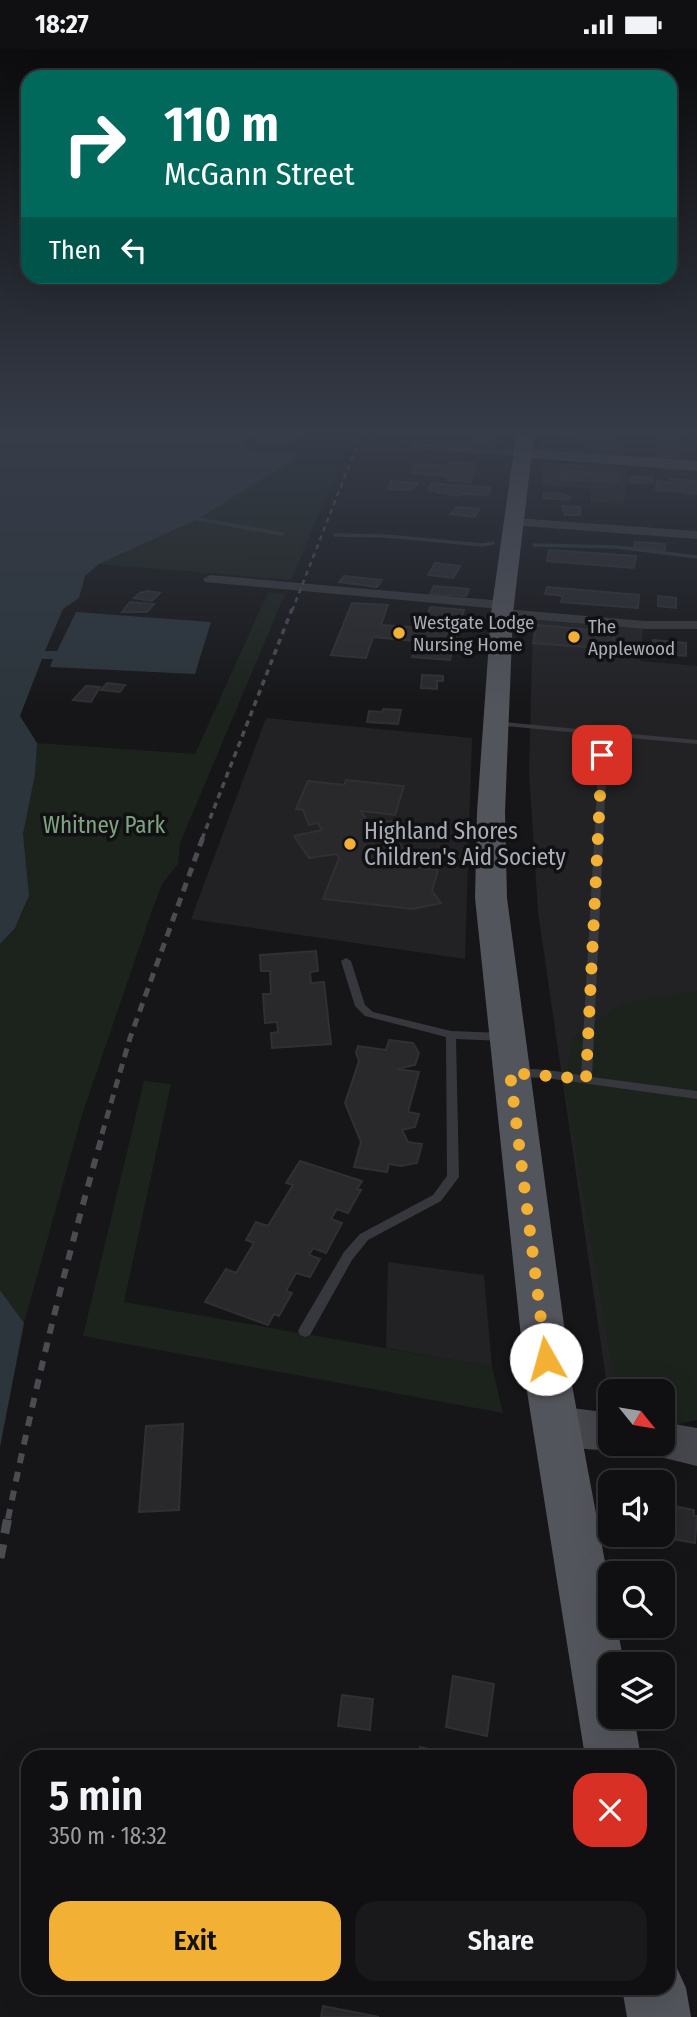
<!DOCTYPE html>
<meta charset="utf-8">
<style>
:root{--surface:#101012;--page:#19191b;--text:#f1f3f6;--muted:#9c9d9f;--line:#303032;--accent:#f2b134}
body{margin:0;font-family:"Fira Sans Condensed",sans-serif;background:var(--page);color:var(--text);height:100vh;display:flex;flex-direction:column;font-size:26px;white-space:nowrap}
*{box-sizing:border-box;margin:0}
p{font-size:23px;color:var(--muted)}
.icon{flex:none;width:38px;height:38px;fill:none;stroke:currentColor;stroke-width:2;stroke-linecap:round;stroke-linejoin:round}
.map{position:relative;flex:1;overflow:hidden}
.details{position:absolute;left:21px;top:1701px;width:654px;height:245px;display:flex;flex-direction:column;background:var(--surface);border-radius:21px;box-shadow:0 7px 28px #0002,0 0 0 2px var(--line)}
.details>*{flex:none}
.hud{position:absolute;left:21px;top:21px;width:656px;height:214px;border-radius:21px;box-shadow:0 7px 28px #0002,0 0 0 2px var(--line);background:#00695c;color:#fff;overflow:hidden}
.needle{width:46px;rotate:120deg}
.controls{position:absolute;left:598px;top:1330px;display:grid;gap:14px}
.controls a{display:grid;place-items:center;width:77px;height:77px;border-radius:14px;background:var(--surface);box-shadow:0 7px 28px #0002,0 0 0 2px var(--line);font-size:35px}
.pin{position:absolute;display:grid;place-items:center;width:60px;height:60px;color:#fff;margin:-30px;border-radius:14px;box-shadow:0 4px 10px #0006}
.me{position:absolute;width:77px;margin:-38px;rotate:353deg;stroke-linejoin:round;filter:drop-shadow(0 0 5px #0008)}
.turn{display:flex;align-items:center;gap:24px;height:147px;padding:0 28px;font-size:32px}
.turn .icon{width:91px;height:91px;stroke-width:2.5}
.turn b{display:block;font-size:49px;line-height:60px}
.then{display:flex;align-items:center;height:66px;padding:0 28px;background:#0003;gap:14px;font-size:26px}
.round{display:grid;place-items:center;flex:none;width:74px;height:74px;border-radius:21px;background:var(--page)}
.overview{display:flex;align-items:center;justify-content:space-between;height:119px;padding:0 28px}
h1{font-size:42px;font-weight:600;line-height:52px}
.cta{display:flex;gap:14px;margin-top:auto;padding:14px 28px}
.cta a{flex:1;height:80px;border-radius:21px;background:var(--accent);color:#111;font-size:28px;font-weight:600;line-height:80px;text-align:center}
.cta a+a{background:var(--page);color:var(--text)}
.status{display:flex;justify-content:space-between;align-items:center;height:49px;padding:0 35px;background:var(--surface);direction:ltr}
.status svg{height:19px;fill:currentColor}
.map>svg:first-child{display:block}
</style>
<div class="status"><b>18:27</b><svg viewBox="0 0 49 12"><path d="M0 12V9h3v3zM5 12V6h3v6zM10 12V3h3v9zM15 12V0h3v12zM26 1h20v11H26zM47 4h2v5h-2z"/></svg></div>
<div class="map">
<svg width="697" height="1968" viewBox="0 0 697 1968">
<rect width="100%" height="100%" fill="#161618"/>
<g fill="#222225">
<path d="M378,386H506L505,400L377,390Z"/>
<path d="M541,386H682V413L542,404Z"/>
<path d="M543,413L628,419L624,455L591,453V440L542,436Z"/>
<path d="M533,571L643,580L640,612L697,617V1345L606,1330L538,863L529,722Z"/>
<path d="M266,669L472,689L465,910L191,870Z"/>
<path d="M388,1213L484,1226L492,1318L386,1299Z"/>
</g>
<g fill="#1c231d">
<path d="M258,386L261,394L347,398L291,531L99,515L198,470L278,400L243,398L246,392Z"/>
<path d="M268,543L285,545L180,794L178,815L162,835L151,864L82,1066L24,1274L0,1241V895C44,848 21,837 23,785C24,757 35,724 37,694L195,705Z"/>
<path d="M697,942V1371L663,1378V1342H616L564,1033L573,988L622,954Z"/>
<path d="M144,1032L171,1035L124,1253L492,1318L503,1364L83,1287Z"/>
</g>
<g fill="#2c353c">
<path d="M0,386H302C291,396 270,397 255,392L257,386L246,392L243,398L246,400L294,404L297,408L198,470L99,515L85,527L79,549L63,560L45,602H57L76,563L211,573L195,625L50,618L53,610H42L20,667L37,694L35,725L23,785L29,847L15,879L0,895Z"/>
<path d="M0,1241L24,1274L0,1398Z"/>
</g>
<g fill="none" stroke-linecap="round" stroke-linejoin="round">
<g stroke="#2c353c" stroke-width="3.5">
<path d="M198,470L282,485"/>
<path d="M335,486L386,487L483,496L493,494"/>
<path d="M534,496L617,498L697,508"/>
</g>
</g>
<g fill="#29292c" stroke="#303034" stroke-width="2">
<path d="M556,386H618L616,401L587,399L588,388Z"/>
<path d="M659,386H679L678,408L658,407Z"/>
<path d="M467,387L494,389L492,395L474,394L475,391H466Z"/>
<path d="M451,413L476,414L471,433L447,431L448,427L412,424L415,415L449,417Z"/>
<path d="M562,422L618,426L617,433L560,430Z"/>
<path d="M630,427L653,429V433L630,434Z"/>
<path d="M670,430L682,431V443L656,441L657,432L670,434Z"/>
<path d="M685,431L697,432V445L684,444Z"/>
<path d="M391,432L418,434L414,439L407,441L388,440Z"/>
<path d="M431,434L491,439L488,446L459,445L458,447L428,441Z"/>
<path d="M544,444L563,445L571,448L570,451L543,449Z"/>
<path d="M562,457L580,458V466H565Z"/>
<path d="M457,458L479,460L475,468L450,465Z"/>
<path d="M635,493L665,495V501L634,499Z"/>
<path d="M549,501L636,507L634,519L547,512Z"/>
<path d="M435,514L460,517L453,529L428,526Z"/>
<path d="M344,527L382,531L377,538L339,533Z"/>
<path d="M434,537L469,540L466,547L430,545Z"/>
<path d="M547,538L639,546L638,559L561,553L563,547L545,545Z"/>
<path d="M148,542L160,544L152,552L134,549L140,544Z"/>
<path d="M658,547L676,549V559L658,557Z"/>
<path d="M130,553L154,555L147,563H122Z"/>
<path d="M352,554L388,556L381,576L424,579L430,558L464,561L450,611L412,608L417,592L373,588L366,609L331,606Z"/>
<path d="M537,576L614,583L613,600L533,594Z"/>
<path d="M653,591L686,594V607L652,604Z"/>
<path d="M422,626L443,627V632H437V640L421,639Z"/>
<path d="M107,634L125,636L120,643L101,641Z"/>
<path d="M86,637L100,638L91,653L73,651Z"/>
<path d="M383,660L401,661L398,675L367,673L369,662L382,663Z"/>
<path d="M346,731L404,737L395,766L361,762L368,773L400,772L411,788L397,791L403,800L383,803L380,814L438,821L432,842L441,854L413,860L323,850L339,809L337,805L309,809L294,787L322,781L318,774L309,776L303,761L296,760L308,732L344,736Z"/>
<path d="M316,902L318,922L310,923L311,934L324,933L331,995L272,999L271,984L278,983L277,973L265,974L263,945H271L270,922H261L260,906Z"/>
<path d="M389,991L413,994L419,1004L415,1016L397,1020L419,1023L408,1063L419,1065L415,1078L402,1081L408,1093L422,1095L417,1114L401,1117L389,1115L387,1123L354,1118L361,1093L345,1054L359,1012L356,1004L358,997L386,1001Z"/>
<path d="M300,1112L362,1132L357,1140L361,1141L348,1164L337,1160L331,1170L342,1174L326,1204L313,1199L309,1206L320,1210L310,1228L296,1224L286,1242L292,1244L279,1267L274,1265L268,1276L205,1253L226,1220L236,1224L254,1194L246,1191L256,1173L268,1177L293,1136L286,1134Z"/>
<path d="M183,1375L179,1461L139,1463L146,1377Z"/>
<path d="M663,1455L694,1461V1467H697L695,1494L649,1486H663Z"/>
<path d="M453,1627L494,1635L487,1687L446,1678Z"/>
<path d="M342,1646L373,1650L370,1681L338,1677Z"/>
<path d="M420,1698L464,1708H419Z"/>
<path d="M323,1957L379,1968H321Z"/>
</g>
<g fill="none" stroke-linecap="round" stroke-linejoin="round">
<g fill="#37383d" fill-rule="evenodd">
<path d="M493,672L697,691V695L608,687L592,1028L697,1042V1050L546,1029L517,1028L512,1024C523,1015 565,1024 581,1026L600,686L496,676L492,674Z"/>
<path d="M346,909L351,912L365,956L373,963L451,982L503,984L508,988L503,992L456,990L459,1128L441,1152L368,1191L352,1211L310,1286L305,1288L300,1286L298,1282L300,1278L344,1203L360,1185L433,1146L447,1127L446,988L365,967L355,957L341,912Z"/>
</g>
<g fill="#37383d" fill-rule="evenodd">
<path d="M415,394L524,402L530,405L524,408L411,399L409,397Z"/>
<path d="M515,469L697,482V490L510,476L509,473Z"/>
<path d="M210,526L503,552L510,556L505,560L645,572H697V580H645L502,568L495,564L500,560L205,533L203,530Z"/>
</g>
<g fill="#45474d" fill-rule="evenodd">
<path d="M524,400L697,412V422L518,408L516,405L518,402Z"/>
<path d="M556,1357L611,1364V1395L626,1396C601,1406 566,1398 541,1389L535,1376L541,1363Z"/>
<path d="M663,1373L697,1379V1417L648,1405L643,1395H663Z"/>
</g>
<g fill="#53555c" fill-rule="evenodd">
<path d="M516,386H534L513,564L505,763L507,849L572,1336L611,1545V1577H617L624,1615H611V1668H634L641,1708H585L526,1336L475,849L477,763L491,564Z"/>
<path d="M668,1913L676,1917L686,1939L691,1968H627L622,1939H668Z"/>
</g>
<path stroke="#4a4c52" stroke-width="2.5" stroke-dasharray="5 4.5" stroke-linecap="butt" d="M292,562L361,386"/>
<path stroke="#4a4c52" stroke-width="3.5" stroke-dasharray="6 5" stroke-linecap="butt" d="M202,790L292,560"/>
<path stroke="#4a4c52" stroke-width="5" stroke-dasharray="9 7" stroke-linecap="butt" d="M102,1085L130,989L203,788"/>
<path stroke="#4a4c52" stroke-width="6" stroke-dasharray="10 9" stroke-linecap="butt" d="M8,1470C35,1339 66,1212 103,1084"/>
<path stroke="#4a4c52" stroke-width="9" stroke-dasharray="14 11" stroke-linecap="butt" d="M0,1509L8,1468"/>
</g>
<linearGradient id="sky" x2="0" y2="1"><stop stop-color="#0c0c0d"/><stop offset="0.58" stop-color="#363c48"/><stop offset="1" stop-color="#363c48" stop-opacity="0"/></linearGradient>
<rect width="697" height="661" fill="url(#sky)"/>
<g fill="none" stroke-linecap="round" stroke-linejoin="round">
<path stroke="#f2b134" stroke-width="12" stroke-dasharray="0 21.6" d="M546,1310L510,1024L586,1030L602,706"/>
</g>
<g fill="#f2b134" stroke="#111113" stroke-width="2.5">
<circle cx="399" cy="584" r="7"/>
<circle cx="574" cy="588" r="7"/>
<circle cx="350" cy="795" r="7"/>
</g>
<g text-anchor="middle" stroke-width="7" stroke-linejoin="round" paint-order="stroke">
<g font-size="19" fill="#a8adb8" stroke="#111113" text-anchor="start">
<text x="413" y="580">Westgate Lodge<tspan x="413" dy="22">Nursing Home</tspan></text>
<text x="588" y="584">The<tspan x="588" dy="22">Applewood</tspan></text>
</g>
<g font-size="23" fill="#7fa381" stroke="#111113">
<text x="104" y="784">Whitney Park</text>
</g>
<g font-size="23" fill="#a8adb8" stroke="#111113" text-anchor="start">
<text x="364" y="790">Highland Shores<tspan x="364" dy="26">Children's Aid Society</tspan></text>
</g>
</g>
</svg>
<div class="controls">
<a><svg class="needle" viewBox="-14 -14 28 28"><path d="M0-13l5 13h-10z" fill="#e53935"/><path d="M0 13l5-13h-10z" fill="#9c9d9f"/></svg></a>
<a><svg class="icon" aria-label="sound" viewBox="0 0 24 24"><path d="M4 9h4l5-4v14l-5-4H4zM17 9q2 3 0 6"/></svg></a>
<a><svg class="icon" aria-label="search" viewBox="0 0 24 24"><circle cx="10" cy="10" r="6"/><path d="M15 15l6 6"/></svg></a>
<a><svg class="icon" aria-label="layers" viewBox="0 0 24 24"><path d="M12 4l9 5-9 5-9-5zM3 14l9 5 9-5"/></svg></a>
</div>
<div class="pin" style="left:602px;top:706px;background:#d93025"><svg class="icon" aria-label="arrive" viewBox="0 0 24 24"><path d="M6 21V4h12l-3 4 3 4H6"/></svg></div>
<svg class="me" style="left:546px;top:1310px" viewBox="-20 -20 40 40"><circle r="19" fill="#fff"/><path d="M0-13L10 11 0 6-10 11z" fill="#f2b134"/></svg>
<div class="hud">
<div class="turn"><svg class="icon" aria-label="right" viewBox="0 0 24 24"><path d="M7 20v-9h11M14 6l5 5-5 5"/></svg><div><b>110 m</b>McGann Street</div></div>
<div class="then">Then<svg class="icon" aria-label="left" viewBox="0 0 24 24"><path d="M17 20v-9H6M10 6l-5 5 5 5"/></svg></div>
</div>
<section class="details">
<div class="overview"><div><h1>5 min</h1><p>350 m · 18:32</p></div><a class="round" style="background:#d93025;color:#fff"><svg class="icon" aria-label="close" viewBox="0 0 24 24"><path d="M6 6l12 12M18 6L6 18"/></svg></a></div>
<div class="cta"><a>Exit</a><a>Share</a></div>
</section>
</div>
